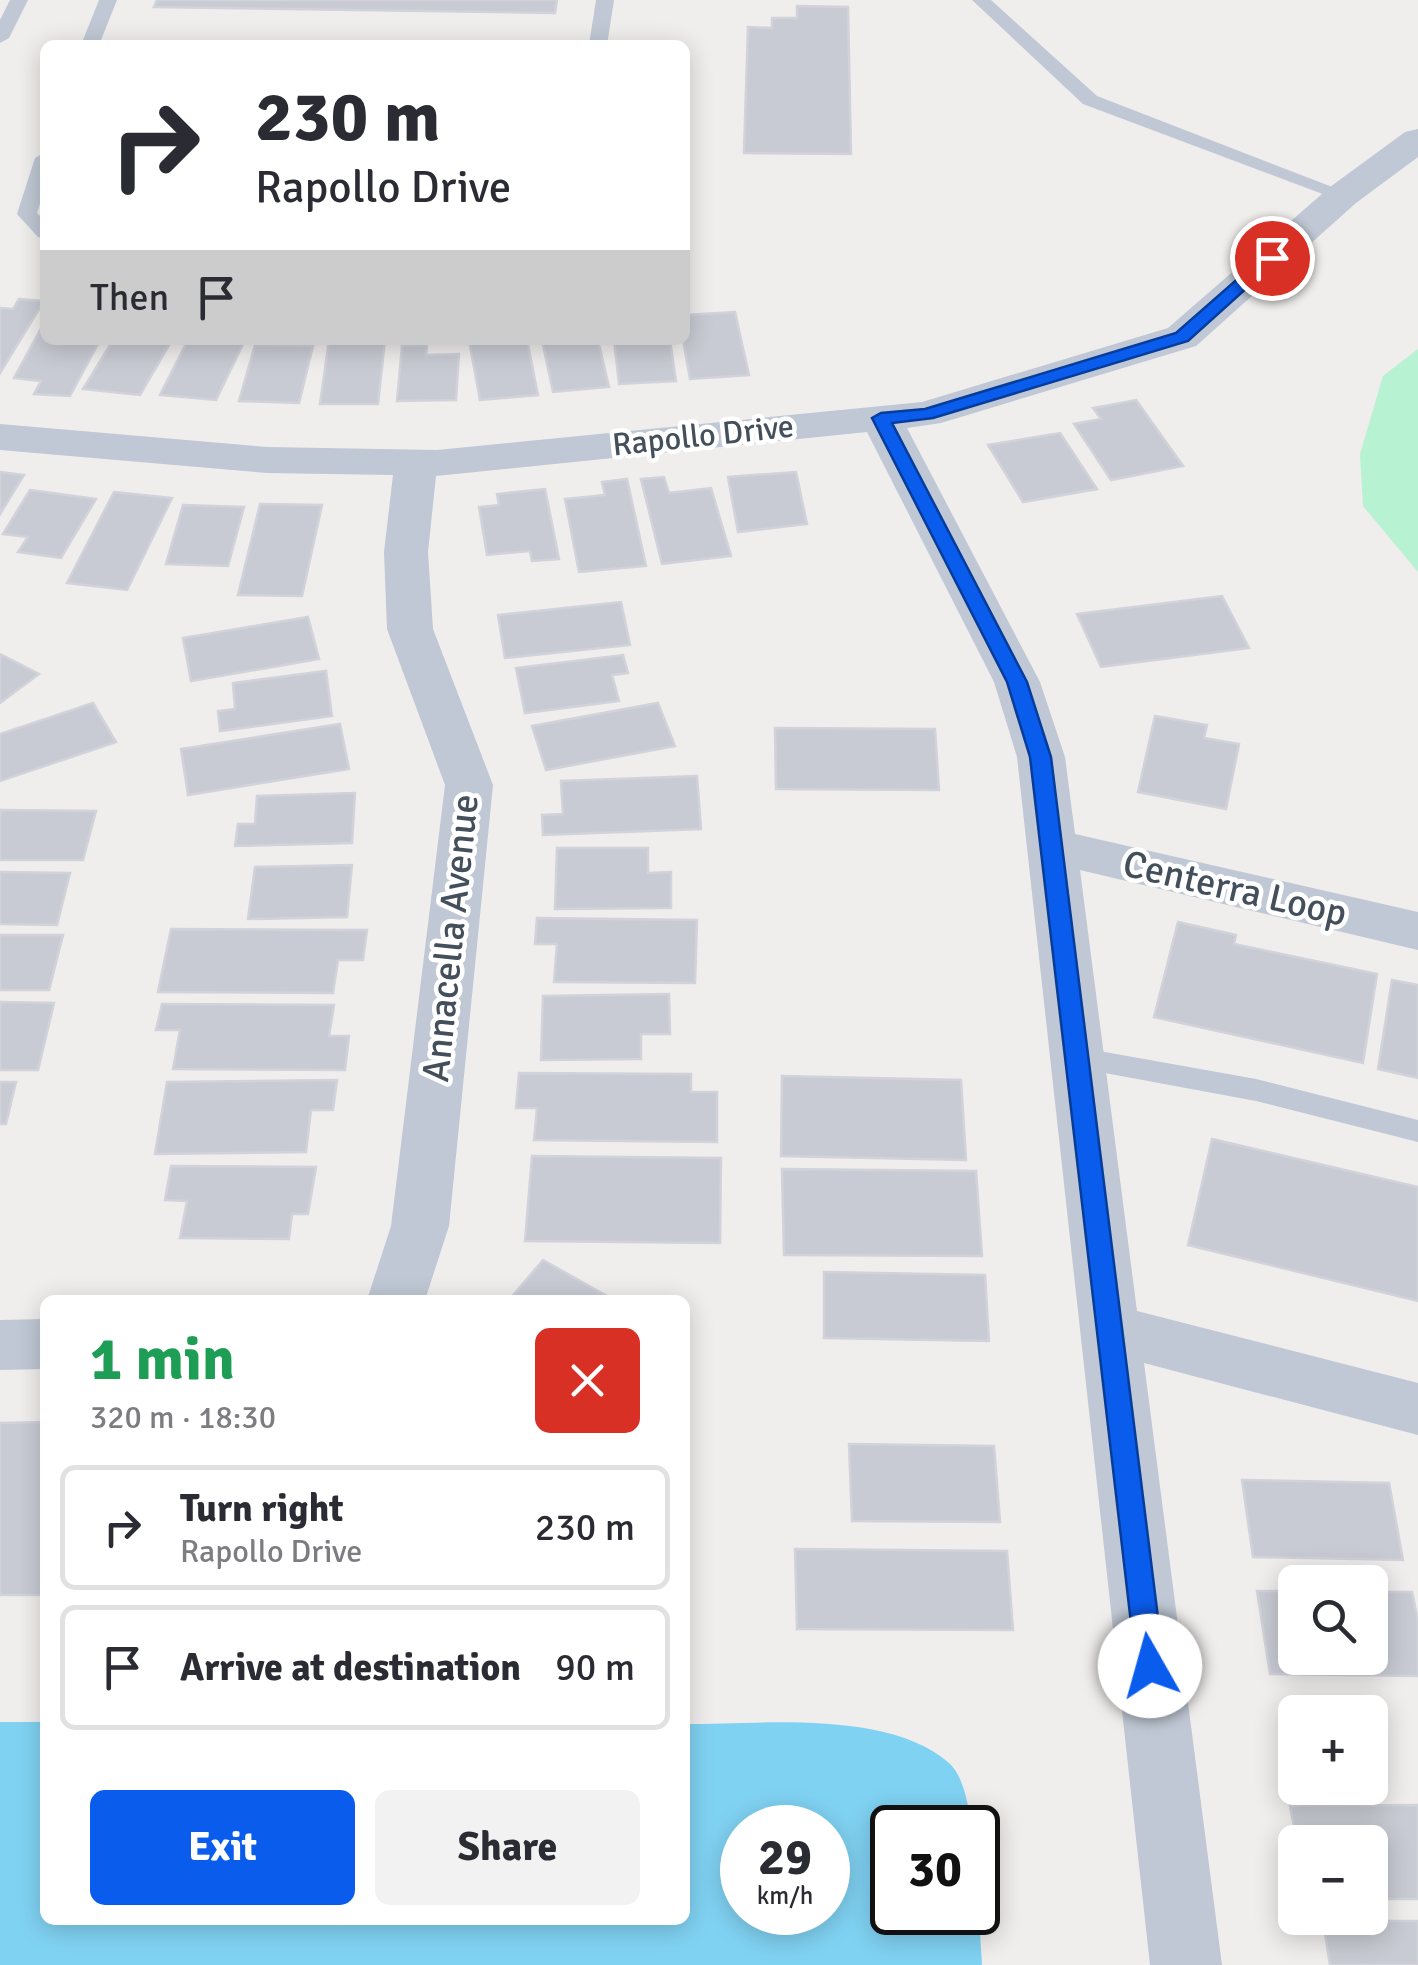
<!DOCTYPE html>
<meta charset="utf-8">
<style>
:root{--surface:#fff;--page:#f2f2f3;--text:#2b2b33;--muted:#7c7c81;--line:#e1e1e2;--accent:#0a5ced}
body{margin:0;font-family:Signika,sans-serif;background:var(--page);color:var(--text);height:100vh;display:flex;flex-direction:column;font-size:38px;white-space:nowrap}
*{box-sizing:border-box;margin:0}
p{font-size:32px;color:var(--muted)}
.icon{flex:none;width:55px;height:55px;fill:none;stroke:currentColor;stroke-width:2;stroke-linecap:round;stroke-linejoin:round}
.map{position:relative;flex:1;overflow:hidden}
.side{position:absolute;left:40px;top:1295px;width:650px;height:630px;display:flex;flex-direction:column;background:var(--surface);border-radius:15px;box-shadow:0 5px 25px #0003}
.side>*{flex:none}
.top-card{position:absolute;left:40px;top:40px;width:650px;height:305px;border-radius:15px;box-shadow:0 5px 25px #0003;background:#fff;color:var(--text);overflow:hidden}
.fabs{position:absolute;left:1278px;top:1565px;display:grid;gap:20px}
.fabs a{display:grid;place-items:center;width:110px;height:110px;border-radius:15px;background:var(--surface);box-shadow:0 5px 25px #0003;font-size:50px}
.speed{position:absolute;left:720px;top:1805px;display:flex;gap:20px;font-size:50px;font-weight:700;text-align:center}
.speed>*{display:grid;place-content:center;width:130px;height:130px;border-radius:50%;background:var(--surface);box-shadow:0 5px 25px #0003;line-height:1}
.speed small{font-size:25px;font-weight:400}
.speed .limit{border:5px solid #111;border-radius:15px;background:#fff;color:#111}
.pin{position:absolute;display:grid;place-items:center;width:85px;height:85px;color:#fff;margin:-42px;border:5px solid #fff;border-radius:50%;box-shadow:0 2px 10px #0007}
.me{position:absolute;width:110px;margin:-55px;rotate:353deg;stroke-linejoin:round;filter:drop-shadow(0 0 8px #0008)}
.turn{display:flex;align-items:center;gap:35px;height:210px;padding:0 50px;font-size:45px}
.turn .icon{width:130px;height:130px;stroke-width:2.5}
.turn b{display:block;font-size:70px;line-height:85px}
.then{display:flex;align-items:center;height:95px;padding:0 50px;background:#0003;gap:20px;font-size:38px}
.round{display:grid;place-items:center;flex:none;width:105px;height:105px;border-radius:15px;background:var(--page)}
.overview{display:flex;align-items:center;justify-content:space-between;height:170px;padding:0 50px}
h1{font-size:60px;font-weight:700;line-height:75px;color:#1e9e55}
.action{display:flex;gap:20px;margin-top:auto;padding:20px 50px}
.action a{flex:1;height:115px;border-radius:15px;background:var(--accent);color:#fff;font-size:40px;font-weight:700;line-height:115px;text-align:center}
.action a+a{background:var(--page);color:var(--text)}
ul{padding:0;list-style:none}
li{display:flex;align-items:center;gap:30px;height:125px;margin:0 20px 15px;padding:0 30px;border:5px solid var(--line);border-radius:15px}
li div{flex:1}
li b{display:block;font-size:38px}
li em{font-style:normal}
.map>svg:first-child{display:block}
</style>
<div class="map">
<svg width="1418" height="1965" viewBox="0 0 1418 1965">
<rect width="100%" height="100%" fill="#f0eded"/>
<path fill="#b7f2d2" d="M1418,349V572L1363,506L1360,454L1383,376Z"/>
<path fill="#80d2f3" fill-rule="evenodd" d="M0,1722H45V1920H685V1724C761,1724 889,1710 949,1763C964,1776 969,1808 971,1827L892,1828V1912H978V1900L982,1965H0ZM742,1828H828V1912H742Z"/>
<g fill="#c9cbd4" stroke="#d1d2da" stroke-width="2.5">
<path d="M157,0H557L555,13L154,7Z"/>
<path d="M797,6L848,7L851,154L744,153L748,27L772,28V18H797Z"/>
<path d="M19,299L44,301L0,373V308L13,309Z"/>
<path d="M735,312L749,375L690,379L683,340L685,315Z"/>
<path d="M45,321V340H100L70,396L34,394L41,381L14,378Z"/>
<path d="M113,340H172L140,395L83,389Z"/>
<path d="M188,340H245L216,400L160,395Z"/>
<path d="M329,340H385L378,404H320Z"/>
<path d="M469,340H527L538,395L480,400Z"/>
<path d="M542,340H598L609,387L553,392Z"/>
<path d="M614,340H670L676,381L619,384Z"/>
<path d="M255,345L313,346L299,403L239,401Z"/>
<path d="M427,345L426,355L459,354L456,400L397,401L402,346Z"/>
<path d="M1136,400L1183,466L1111,480L1074,424L1101,419L1093,408Z"/>
<path d="M1060,433L1097,489L1023,502L988,445Z"/>
<path d="M0,472L24,475L0,514Z"/>
<path d="M796,472L807,524L738,532L728,477Z"/>
<path d="M664,477L669,493L711,488L731,556L662,564L641,479Z"/>
<path d="M627,479L646,566L579,572L565,499L605,495L602,482Z"/>
<path d="M545,489L559,559L532,561L530,551L487,555L479,507L499,505L497,494Z"/>
<path d="M30,490L96,499L61,558L18,552L28,537L3,534Z"/>
<path d="M114,492L172,498L127,590L67,583Z"/>
<path d="M260,504L322,505L302,596L238,595Z"/>
<path d="M183,505L244,507L228,566L166,564Z"/>
<path d="M1222,596L1249,648L1101,667L1077,614Z"/>
<path d="M621,602L630,645L505,658L498,615Z"/>
<path d="M308,617L319,659L191,681L183,638Z"/>
<path d="M0,654L39,674L0,703Z"/>
<path d="M623,655L628,673L612,675L619,701L525,713L516,668Z"/>
<path d="M326,671L332,716L220,731L218,711L235,709L233,683Z"/>
<path d="M93,703L116,742L0,781V734Z"/>
<path d="M658,703L675,746L546,770L532,726Z"/>
<path d="M1155,716L1207,725L1204,738L1239,744L1226,809L1138,792Z"/>
<path d="M340,724L349,769L188,795L181,749Z"/>
<path d="M775,728L935,729L939,790L776,789Z"/>
<path d="M697,776L701,829L543,835L542,815L563,814L561,781Z"/>
<path d="M355,793L352,843L235,846L238,824H255L257,796Z"/>
<path d="M0,810L96,811L83,860H0Z"/>
<path d="M557,848H648V873L671,872V908L555,909Z"/>
<path d="M352,865L347,917L248,919L255,867Z"/>
<path d="M0,872L70,873L57,925L0,924Z"/>
<path d="M537,918L697,920L695,983L554,982L557,944H535Z"/>
<path d="M1178,922L1236,935L1234,944L1377,974L1363,1063L1154,1017Z"/>
<path d="M171,929L367,930L363,960H338L333,993L158,992Z"/>
<path d="M0,935H63L49,990H0Z"/>
<path d="M1392,980L1418,985V1078L1378,1069Z"/>
<path d="M669,994L670,1034H641V1059L541,1060L543,996Z"/>
<path d="M0,1002L54,1003L38,1070H0Z"/>
<path d="M162,1004L334,1005L329,1036H349L345,1070L173,1069L180,1030H156Z"/>
<path d="M519,1073L691,1074V1092H717V1142L534,1140L537,1108H516Z"/>
<path d="M782,1076L961,1080L966,1160L781,1156Z"/>
<path d="M337,1080L333,1110H311L306,1152L155,1154L167,1082Z"/>
<path d="M0,1082H16L6,1124H0Z"/>
<path d="M1212,1139L1418,1187V1301L1188,1245Z"/>
<path d="M532,1156L721,1158L720,1243L525,1241Z"/>
<path d="M171,1166L316,1167L308,1214H292L289,1239L180,1238L187,1201L165,1200Z"/>
<path d="M782,1169L976,1171L982,1256L784,1255Z"/>
<path d="M543,1260L614,1300H509Z"/>
<path d="M824,1272L985,1275L989,1341L824,1338Z"/>
<path d="M45,1422L42,1595H0V1423Z"/>
<path d="M849,1444L994,1446L1000,1522L852,1521Z"/>
<path d="M1242,1480L1389,1483L1403,1560L1253,1557Z"/>
<path d="M795,1549L1007,1551L1013,1630L797,1629Z"/>
<path d="M1257,1591H1295V1658H1370V1592H1412L1418,1621V1676L1270,1674Z"/>
<path d="M1418,1805V1899H1370V1842H1297L1290,1806Z"/>
<path d="M1323,1921H1418V1965H1330Z"/>
</g>
<g fill="none" stroke-linecap="round" stroke-linejoin="round">
<g fill="#bfc8d4" fill-rule="evenodd">
<path d="M10,0H28L9,38L0,43V20Z"/>
<path d="M99,0H117L99,45H81Z"/>
<path d="M596,0H614L607,45H589Z"/>
<path d="M972,0H991L1097,96L1353,195L1343,201L1336,199L1083,104Z"/>
<path d="M45,152V188L37,213L45,221V239L38,237L17,214L35,158Z"/>
<path d="M1077,1047L1256,1079L1418,1120V1142L1256,1101L1067,1066L1063,1058L1067,1050Z"/>
</g>
<g fill="#bfc8d4" fill-rule="evenodd">
<path d="M1418,129V157L1356,203L1196,346L941,423L907,428L1040,682L1065,757L1075,834L1418,912V950L1080,870L1137,1311L1418,1383V1435L1144,1363L1222,1965H1150L1017,757L994,682L867,432L436,476L428,552L433,629L493,785L449,1226L425,1300H367L391,1226L445,785L387,629L384,552L393,475L267,473L0,450V424L267,447L437,450L922,402L1168,328L1330,187L1405,132Z"/>
<path d="M45,1319V1369L0,1370V1320Z"/>
</g>
</g>
<path fill="#0a5ced" stroke="#063c9a" stroke-width="2.5" d="M1266,254L1280,258L1188,341L933,418L892,423L1027,682L1051,757L1164,1666L1160,1675L1150,1679L1140,1675L1136,1666L1030,757L1007,682L872,418L881,413L925,409L1176,333Z"/>
<g text-anchor="middle" stroke-width="9" stroke-linejoin="round" paint-order="stroke">
<g font-size="32" fill="#444f5c" stroke="#fff">
<text transform="translate(703 435) rotate(-6)" y="11">Rapollo Drive</text>
</g>
<g font-size="38" fill="#444f5c" stroke="#fff">
<text transform="translate(1235 888) rotate(13)" y="13">Centerra Loop</text>
<text transform="translate(450 938) rotate(-84)" y="13">Annacella Avenue</text>
</g>
</g>
</svg>
<div class="fabs">
<a><svg class="icon" aria-label="search" viewBox="0 0 24 24"><circle cx="10" cy="10" r="6"/><path d="M15 15l6 6"/></svg></a>
<a>+</a>
<a>−</a>
</div>
<div class="speed"><div>29<small>km/h</small></div><div class="limit">30</div></div>
<div class="pin" style="left:1272px;top:258px;background:#d93025"><svg class="icon" aria-label="arrive" viewBox="0 0 24 24"><path d="M6 21V4h12l-3 4 3 4H6"/></svg></div>
<svg class="me" style="left:1150px;top:1666px" viewBox="-20 -20 40 40"><circle r="19" fill="#fff"/><path d="M0-13L10 11 0 6-10 11z" fill="#0a5ced"/></svg>
<div class="top-card">
<div class="turn"><svg class="icon" aria-label="right" viewBox="0 0 24 24"><path d="M7 20v-9h11M14 6l5 5-5 5"/></svg><div><b>230 m</b>Rapollo Drive</div></div>
<div class="then">Then<svg class="icon" aria-label="arrive" viewBox="0 0 24 24"><path d="M6 21V4h12l-3 4 3 4H6"/></svg></div>
</div>
<section class="side">
<div class="overview"><div><h1>1 min</h1><p>320 m · 18:30</p></div><a class="round" style="background:#d93025;color:#fff"><svg class="icon" aria-label="close" viewBox="0 0 24 24"><path d="M6 6l12 12M18 6L6 18"/></svg></a></div>
<ul>
<li><svg class="icon" aria-label="right" viewBox="0 0 24 24"><path d="M7 20v-9h11M14 6l5 5-5 5"/></svg><div><b>Turn right</b><p>Rapollo Drive</p></div><em>230 m</em></li>
<li><svg class="icon" aria-label="arrive" viewBox="0 0 24 24"><path d="M6 21V4h12l-3 4 3 4H6"/></svg><div><b>Arrive at destination</b></div><em>90 m</em></li>
</ul>
<div class="action"><a>Exit</a><a>Share</a></div>
</section>
</div>
